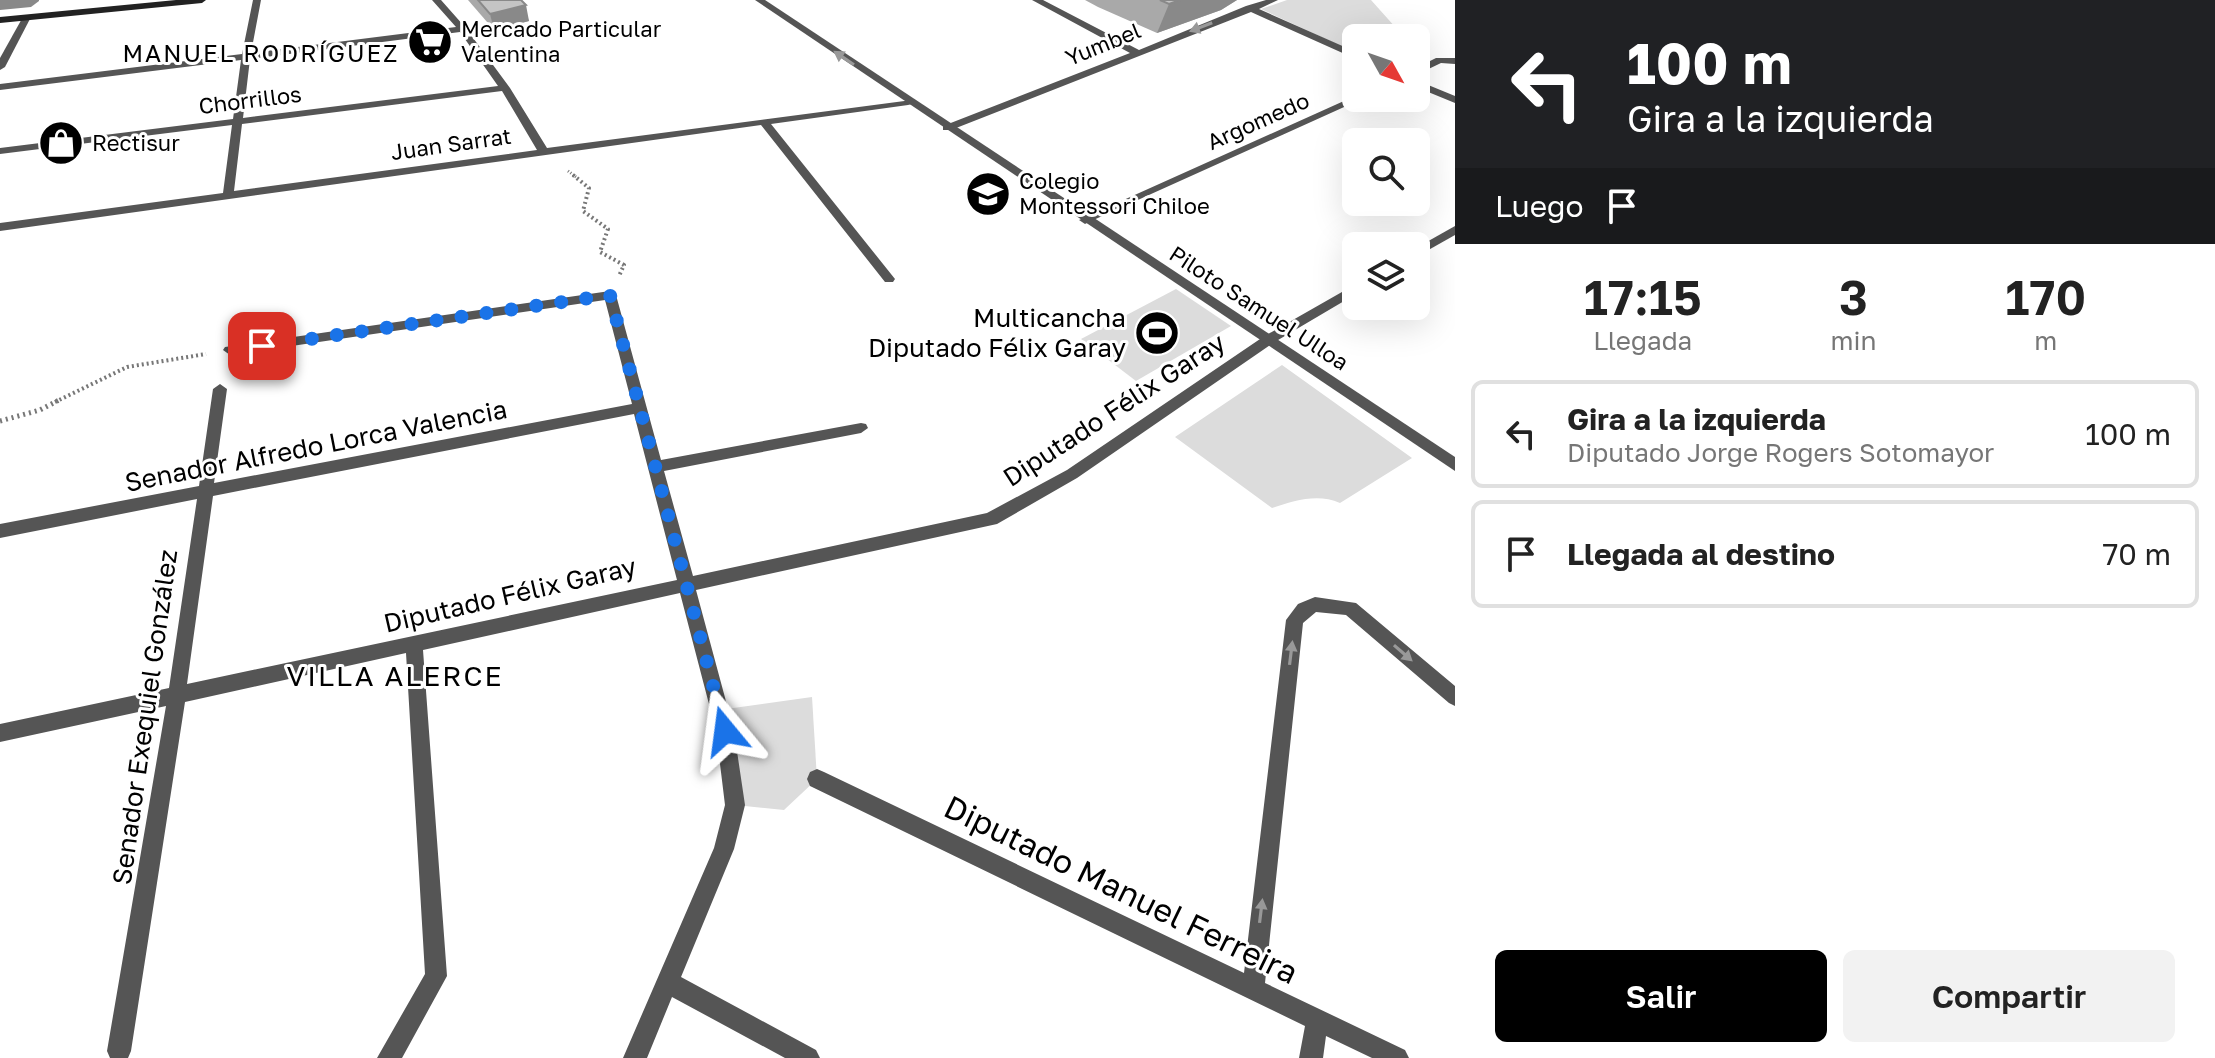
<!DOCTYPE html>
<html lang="es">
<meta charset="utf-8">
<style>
:root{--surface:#fff;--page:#f2f2f2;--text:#222;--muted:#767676;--line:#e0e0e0;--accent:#000}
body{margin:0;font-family:"Golos Text",sans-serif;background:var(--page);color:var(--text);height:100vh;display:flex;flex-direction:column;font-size:30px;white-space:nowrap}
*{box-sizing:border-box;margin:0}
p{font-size:26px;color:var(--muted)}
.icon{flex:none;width:44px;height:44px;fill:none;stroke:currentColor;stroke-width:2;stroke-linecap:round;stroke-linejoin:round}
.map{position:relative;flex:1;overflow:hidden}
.sheet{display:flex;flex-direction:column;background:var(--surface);width:760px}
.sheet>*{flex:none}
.hud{background:#202124;color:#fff;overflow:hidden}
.needle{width:52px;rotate:130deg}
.controls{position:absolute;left:1342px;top:24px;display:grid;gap:16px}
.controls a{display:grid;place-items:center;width:88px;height:88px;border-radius:12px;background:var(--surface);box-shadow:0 8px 32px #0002;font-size:40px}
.pin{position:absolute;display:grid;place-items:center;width:68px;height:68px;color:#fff;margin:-34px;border-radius:16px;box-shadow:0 4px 12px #0006}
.me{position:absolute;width:88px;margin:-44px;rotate:344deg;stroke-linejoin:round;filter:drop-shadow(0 0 6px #0008)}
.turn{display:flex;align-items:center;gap:28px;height:168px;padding:0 40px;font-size:36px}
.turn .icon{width:104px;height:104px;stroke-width:2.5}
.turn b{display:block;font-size:56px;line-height:68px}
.then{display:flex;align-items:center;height:76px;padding:0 40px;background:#0003;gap:16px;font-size:30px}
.eta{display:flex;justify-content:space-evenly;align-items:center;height:136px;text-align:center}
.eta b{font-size:48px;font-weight:600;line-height:56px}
.cta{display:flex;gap:16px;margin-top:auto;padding:16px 40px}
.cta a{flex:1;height:92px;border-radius:12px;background:var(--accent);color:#fff;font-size:32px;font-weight:600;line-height:92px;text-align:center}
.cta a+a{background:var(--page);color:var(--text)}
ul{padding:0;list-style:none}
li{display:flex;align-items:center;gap:24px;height:108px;margin:0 16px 12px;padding:0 24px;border:4px solid var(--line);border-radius:12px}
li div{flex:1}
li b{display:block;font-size:30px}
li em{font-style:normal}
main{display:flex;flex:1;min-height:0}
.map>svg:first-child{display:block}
</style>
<main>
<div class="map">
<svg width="1455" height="1058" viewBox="0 0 1455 1058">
<rect width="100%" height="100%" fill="#fff"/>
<g fill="#dcdcdc">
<path d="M1287,0H1371L1405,38H1356V53L1261,9Z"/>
<path d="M1176,289L1231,326L1136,381L1081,339Z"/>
<path d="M1282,365L1412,458L1340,503C1317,493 1294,501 1272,508L1175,437Z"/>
<path d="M812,697L817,779L784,810L735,805L719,710Z"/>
</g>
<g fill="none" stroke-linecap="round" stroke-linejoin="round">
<path stroke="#777" stroke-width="3" stroke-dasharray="1 2" stroke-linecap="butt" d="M568,171L576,177"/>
<g stroke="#777" stroke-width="4" stroke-dasharray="2 3" stroke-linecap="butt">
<path d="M573,175L589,188L583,211L608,229L600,252L624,265L619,276"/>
<path d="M55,402L127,367L206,354"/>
</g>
<path stroke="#777" stroke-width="5" stroke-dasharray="2 4" stroke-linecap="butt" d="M0,421L40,410L59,400"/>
<g fill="#555" fill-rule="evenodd">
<path d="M253,0H261L251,53L456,27L432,0H441L464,26L468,27V31L510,88L547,148L912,100V104L908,105L771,124L895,279L893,282H885L761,125L0,231V223L223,193L232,125L0,154V148L233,119L241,60L0,90V84L242,54ZM460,32L498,86L243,118L250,59ZM502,91L537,150L234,191L242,124Z"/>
<path d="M1032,0H1043L1139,50L1246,6L1266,0H1278L1259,9L1356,52V59L1251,12L951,130H943V126L1130,53Z"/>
<path d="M24,15L31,17L5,67L0,70V58Z"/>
<path d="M1436,58H1455V64L1441,63L1416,75V68Z"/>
<path d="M1416,80L1455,96V103L1416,87Z"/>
<path d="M1355,96L1364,98L1089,222L1085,224L1079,220Z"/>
<path d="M1455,226V235L1416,257V248Z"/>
<path d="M1356,284V294L1273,343L1077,478L997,524L696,590L734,731L745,805L734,849L681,977L816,1050L820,1058H785L672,997L647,1058H623L714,848L725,805L716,731L680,593L423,650L447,976L402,1058H377L425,974L406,653L185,702L131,1051L128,1058H110L107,1051L166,706L0,742V724L169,688L197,499L0,538V524L199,486L213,389L220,384L227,389L214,483L632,404L605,300L230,355L223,350L225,347L610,291L616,295L661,460L861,423L866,424L868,428L861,433L664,471L693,576L987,513L1067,470L1263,337ZM634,414L677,580L187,684L213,496Z"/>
<path d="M1315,597L1356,603L1455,686V706L1449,703L1346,615L1316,612L1303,623L1265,983L1405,1050L1409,1058H1372L1326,1036L1323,1058H1299L1305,1026L810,786L807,779L810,772L817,769L824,772L1244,973L1286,620L1298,604Z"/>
</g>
<path fill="#555" fill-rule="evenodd" d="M755,0H765L1455,457V471Z"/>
<path fill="#222" fill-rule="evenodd" d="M176,0H206L202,3L0,23V17Z"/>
</g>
<g fill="#a9a9a9">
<path d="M468,0H521L529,21L494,30Z"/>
<path d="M1085,0H1237L1221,10L1157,33L1098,7Z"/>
</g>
<g fill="#898989">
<path d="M0,0H39V1L31,7L0,10Z"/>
<path d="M1180,0H1237L1221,10L1157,33L1169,4Z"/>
<path d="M526,5L529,21L494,30L490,14Z"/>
</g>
<g fill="#c4c4c4" stroke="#898989" stroke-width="2">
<path d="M478,0H521L526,5L490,14Z"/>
<path d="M1160,0H1180L1169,4Z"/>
</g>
<defs><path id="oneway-solid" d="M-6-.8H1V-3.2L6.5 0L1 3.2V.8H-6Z" transform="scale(2)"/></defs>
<g fill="#999">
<use href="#oneway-solid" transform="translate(1201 27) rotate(159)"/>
<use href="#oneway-solid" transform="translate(844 58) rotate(-146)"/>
<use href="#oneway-solid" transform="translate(1291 653) rotate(-83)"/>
<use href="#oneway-solid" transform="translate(1403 653) rotate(41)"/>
<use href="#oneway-solid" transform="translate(1261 911) rotate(-83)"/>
</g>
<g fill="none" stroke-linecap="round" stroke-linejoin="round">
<path stroke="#1a73e8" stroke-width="14" stroke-dasharray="0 25.2" d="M262,346L610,295L725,731"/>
</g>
<defs>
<g id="supermarket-disc" transform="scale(2.3)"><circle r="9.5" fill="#000" stroke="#fff"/><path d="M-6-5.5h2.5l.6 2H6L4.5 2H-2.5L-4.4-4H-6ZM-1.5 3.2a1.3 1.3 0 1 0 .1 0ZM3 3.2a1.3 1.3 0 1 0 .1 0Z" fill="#fff"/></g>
<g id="shop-disc" transform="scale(2.3)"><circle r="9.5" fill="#000" stroke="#fff"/><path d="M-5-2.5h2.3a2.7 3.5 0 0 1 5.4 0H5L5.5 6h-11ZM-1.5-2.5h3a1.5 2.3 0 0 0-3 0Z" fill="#fff"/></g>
<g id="school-disc" transform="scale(2.3)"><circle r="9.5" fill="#000" stroke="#fff"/><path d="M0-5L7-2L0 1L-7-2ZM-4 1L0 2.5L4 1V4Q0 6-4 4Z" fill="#fff"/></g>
<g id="stadium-disc" transform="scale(2.3)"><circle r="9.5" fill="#000" stroke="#fff"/><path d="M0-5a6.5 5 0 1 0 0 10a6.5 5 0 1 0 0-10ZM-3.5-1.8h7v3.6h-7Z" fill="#fff"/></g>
</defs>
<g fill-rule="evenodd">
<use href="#supermarket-disc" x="430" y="42"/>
<use href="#shop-disc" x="61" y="143"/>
<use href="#school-disc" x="988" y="194"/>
<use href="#stadium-disc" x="1157" y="333"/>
</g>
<g text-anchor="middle" stroke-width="6" stroke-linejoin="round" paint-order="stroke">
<g font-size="22" fill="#000" stroke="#fff" text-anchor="start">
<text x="461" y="37">Mercado Particular<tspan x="461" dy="25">Valentina</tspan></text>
<text x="92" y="151">Rectisur</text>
<text x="1019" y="189">Colegio<tspan x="1019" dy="25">Montessori Chiloe</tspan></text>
</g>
<g font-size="22" fill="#000" stroke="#fff">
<text transform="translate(1103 44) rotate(-22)" y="8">Yumbel</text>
<text transform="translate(250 100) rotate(-7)" y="8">Chorrillos</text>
<text transform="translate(1258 121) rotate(-24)" y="8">Argomedo</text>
<text transform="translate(451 144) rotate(-8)" y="8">Juan Sarrat</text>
<text transform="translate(1259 308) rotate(33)" y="8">Piloto Samuel Ulloa</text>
</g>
<g font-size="24" letter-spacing="2" fill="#000" stroke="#fff">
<text x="261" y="62">MANUEL RODRÍGUEZ</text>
</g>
<g font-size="26" fill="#000" stroke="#fff" text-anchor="end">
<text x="1126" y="327">Multicancha<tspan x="1126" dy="30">Diputado Félix Garay</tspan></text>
</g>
<g font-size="26" fill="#000" stroke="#fff">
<text transform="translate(1114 410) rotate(-33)" y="9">Diputado Félix Garay</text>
<text transform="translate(316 446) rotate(-11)" y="9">Senador Alfredo Lorca Valencia</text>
<text transform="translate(510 595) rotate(-13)" y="9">Diputado Félix Garay</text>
<text transform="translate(145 717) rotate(-82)" y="9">Senador Exequiel González</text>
</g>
<g font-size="28" letter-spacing="2" fill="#000" stroke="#fff">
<text x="395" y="686">VILLA ALERCE</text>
</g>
<g font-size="32" fill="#000" stroke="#fff">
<text transform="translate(1121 890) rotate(26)" y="11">Diputado Manuel Ferreira</text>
</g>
</g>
</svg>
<div class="controls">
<a><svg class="needle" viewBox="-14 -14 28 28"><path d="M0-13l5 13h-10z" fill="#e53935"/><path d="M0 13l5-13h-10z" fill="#767676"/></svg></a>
<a><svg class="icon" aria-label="search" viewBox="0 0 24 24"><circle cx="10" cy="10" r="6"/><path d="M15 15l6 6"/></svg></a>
<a><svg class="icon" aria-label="layers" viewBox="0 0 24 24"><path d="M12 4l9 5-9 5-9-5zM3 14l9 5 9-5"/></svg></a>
</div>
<div class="pin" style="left:262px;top:346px;background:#d93025"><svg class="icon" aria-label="arrive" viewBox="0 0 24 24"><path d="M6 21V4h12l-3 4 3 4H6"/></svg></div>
<svg class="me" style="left:725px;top:731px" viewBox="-20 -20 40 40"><path d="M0-17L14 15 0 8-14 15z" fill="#1a73e8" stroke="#fff" stroke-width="4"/></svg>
</div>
<section class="sheet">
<div class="hud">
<div class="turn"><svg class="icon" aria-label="left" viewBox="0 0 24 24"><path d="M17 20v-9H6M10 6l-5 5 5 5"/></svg><div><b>100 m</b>Gira a la izquierda</div></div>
<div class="then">Luego<svg class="icon" aria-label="arrive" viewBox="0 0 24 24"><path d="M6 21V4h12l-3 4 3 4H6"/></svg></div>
</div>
<div class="eta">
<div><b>17:15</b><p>Llegada</p></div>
<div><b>3</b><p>min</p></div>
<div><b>170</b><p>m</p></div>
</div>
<ul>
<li><svg class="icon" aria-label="left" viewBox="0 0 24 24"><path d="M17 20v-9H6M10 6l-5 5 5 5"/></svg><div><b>Gira a la izquierda</b><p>Diputado Jorge Rogers Sotomayor</p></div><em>100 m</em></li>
<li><svg class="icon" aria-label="arrive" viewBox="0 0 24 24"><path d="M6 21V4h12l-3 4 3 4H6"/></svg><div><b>Llegada al destino</b></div><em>70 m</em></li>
</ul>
<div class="cta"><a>Salir</a><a>Compartir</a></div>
</section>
</main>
